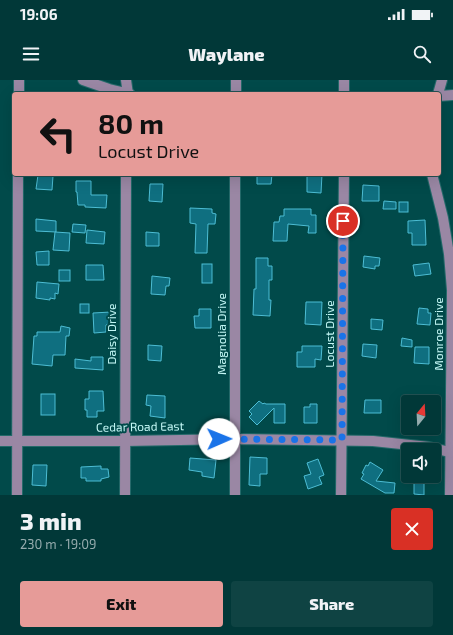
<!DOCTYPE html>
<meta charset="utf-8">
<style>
:root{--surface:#013838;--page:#0f4343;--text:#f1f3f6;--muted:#96acae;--line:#235253;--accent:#e69b98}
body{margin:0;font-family:"Exo 2",sans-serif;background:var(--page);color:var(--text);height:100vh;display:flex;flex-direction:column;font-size:15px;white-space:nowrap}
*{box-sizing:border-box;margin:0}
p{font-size:13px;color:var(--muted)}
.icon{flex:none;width:22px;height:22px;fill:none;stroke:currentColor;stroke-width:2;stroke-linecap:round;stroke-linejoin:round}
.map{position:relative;height:415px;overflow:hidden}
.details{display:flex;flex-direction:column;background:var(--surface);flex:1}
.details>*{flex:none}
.guide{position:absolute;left:12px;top:12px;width:429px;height:84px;border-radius:4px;box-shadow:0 4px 16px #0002,0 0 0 1px var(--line);background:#e69b98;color:#111;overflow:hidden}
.needle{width:26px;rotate:18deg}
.tools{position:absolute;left:401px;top:315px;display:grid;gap:8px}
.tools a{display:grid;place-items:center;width:40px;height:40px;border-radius:4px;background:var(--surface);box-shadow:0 4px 16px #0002,0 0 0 1px var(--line);font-size:20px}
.pin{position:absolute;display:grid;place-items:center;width:34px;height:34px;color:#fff;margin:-17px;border:2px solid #fff;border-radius:50%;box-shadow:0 1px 4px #0007}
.me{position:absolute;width:44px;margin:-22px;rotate:89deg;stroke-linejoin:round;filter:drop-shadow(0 0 3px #0008)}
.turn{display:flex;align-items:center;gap:14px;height:84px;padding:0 20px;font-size:18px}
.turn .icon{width:52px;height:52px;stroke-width:2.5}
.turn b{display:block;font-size:28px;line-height:34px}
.round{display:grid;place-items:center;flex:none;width:42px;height:42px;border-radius:4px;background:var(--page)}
.headline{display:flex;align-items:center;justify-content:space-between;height:68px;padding:0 20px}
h1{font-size:24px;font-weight:800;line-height:30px}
.button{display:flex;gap:8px;margin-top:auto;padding:8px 20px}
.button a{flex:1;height:46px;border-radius:4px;background:var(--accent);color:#111;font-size:16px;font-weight:800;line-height:46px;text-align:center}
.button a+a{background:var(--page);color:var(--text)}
.status{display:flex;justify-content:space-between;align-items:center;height:28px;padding:0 20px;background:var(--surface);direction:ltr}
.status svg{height:11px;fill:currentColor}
header{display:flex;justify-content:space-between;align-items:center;height:52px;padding:0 20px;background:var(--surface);font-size:18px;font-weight:800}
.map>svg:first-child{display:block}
</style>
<div class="status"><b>19:06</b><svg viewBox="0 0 49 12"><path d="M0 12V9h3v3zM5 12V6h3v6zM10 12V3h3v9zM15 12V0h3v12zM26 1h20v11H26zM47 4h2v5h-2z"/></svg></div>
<header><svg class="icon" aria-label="menu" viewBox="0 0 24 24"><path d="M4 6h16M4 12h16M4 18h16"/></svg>Waylane<svg class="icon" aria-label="search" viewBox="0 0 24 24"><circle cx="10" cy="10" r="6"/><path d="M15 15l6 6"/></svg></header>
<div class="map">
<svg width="453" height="415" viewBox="0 0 453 415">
<rect width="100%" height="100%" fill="#014a4a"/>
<g fill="#0f6f80" stroke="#4dbdd4">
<path d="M257,94H272L271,104H257Z"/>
<path d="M307,94H322L321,113L307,112Z"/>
<path d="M38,95L53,96L52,110L36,109Z"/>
<path d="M76,101H91V115H107L106,128L85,127V125H78L77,112H76Z"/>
<path d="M150,104H163L162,122L149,121Z"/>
<path d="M363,105L379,106V121H362Z"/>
<path d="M384,121L396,122V129H383Z"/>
<rect x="399" y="122" width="9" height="10"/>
<path d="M190,128L212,129V133L216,134L215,144H208L207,173H195L196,144L190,143Z"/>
<path d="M284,129H311V135H316V153H308L309,146L288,144L287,161H273L274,142H279L280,136H284Z"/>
<path d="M36,139L56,141V152L36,151Z"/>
<path d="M425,140L426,165H412V153H408V141Z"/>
<path d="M73,144L86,145L85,153L72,152Z"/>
<path d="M87,150L105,152L104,164L86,163Z"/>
<path d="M55,152L70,153L69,171L53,170Z"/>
<path d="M146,152L159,153V166H146Z"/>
<path d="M49,171V185H37L36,172Z"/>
<path d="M364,176L380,178L379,186H375V189L363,187Z"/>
<path d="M256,178H268V186H272V200H269V220H271L270,236L253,235L254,209H256Z"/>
<path d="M429,183L431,194L415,196L413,185Z"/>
<rect x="202" y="184" width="10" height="19"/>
<path d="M86,185H103L104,200H86Z"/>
<rect x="59" y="190" width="11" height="11"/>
<path d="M152,196L170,198L169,206H166L165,215L151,214Z"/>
<path d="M37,202L59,204L58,214L55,213V219L50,218V220L36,218Z"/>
<path d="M306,222H322L321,245L305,244Z"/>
<rect x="80" y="224" width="9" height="9"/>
<path d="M419,228L428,229V233H431L430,245L417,244Z"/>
<path d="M199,229H211V248H195L194,236H199Z"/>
<path d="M111,232V244L106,245V252L94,253L93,233Z"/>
<path d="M371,239L383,240L382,250L371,249Z"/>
<path d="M61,246L70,248L69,256H66L65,275H53L52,286L32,284L34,256H37V252H60Z"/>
<path d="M402,258L412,260V267L401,266Z"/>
<path d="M363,264L377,265L376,278L362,276Z"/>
<path d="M148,265L162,266L161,281L148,280Z"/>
<path d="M302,266H322L321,280L315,279V287H297V272H302Z"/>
<path d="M415,267H429V284L414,283Z"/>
<path d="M91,277H103V290L75,288V279L91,281Z"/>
<path d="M89,311H103L104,331H97V337H87V330H85V319H89Z"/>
<rect x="41" y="314" width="14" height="21"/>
<path d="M147,315L165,316V338L150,336L151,326L146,325Z"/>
<path d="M365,320H381V333H364Z"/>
<path d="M259,321L263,324L264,323L266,324H285V343H274V328L257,345L249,337L252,334L249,331Z"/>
<path d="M310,324H317V343H304V327H310Z"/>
<path d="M250,377L267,378V394H260V406L249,405Z"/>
<path d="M190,378L216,380L214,398L202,396V392L189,390Z"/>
<path d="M318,379L324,395L319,397L322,404L308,409L304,396L311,394L307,383Z"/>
<path d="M370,382L383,390L376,401L395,403L394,413H385L361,399L364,394L362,393L366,385L368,386Z"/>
<path d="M33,385H47L46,406L32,405Z"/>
<path d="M101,386V389H108L109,397L101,399V401H86V398H81V387Z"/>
<path d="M414,396H424V415L414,414Z"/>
</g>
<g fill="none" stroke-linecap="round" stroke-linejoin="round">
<g stroke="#246969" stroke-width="12">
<g id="minor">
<path d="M83,0L109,9L130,14"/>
<path d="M126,0L128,14"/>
<path d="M19,14V0"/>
<path d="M236,14V0"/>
<path d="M344,14V0"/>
<path d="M438,14L442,0"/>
<path d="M439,16L453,15"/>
<path d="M432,94L443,138L449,174L452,210L450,415"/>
<path d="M0,361H125L235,359L373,361L429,367L453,373"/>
<path d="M17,415L18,94"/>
<path d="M125,415L126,94"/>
<path d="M235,415V94"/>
<path d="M341,415L344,94"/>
</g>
</g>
<use href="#minor" stroke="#9a87a4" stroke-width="10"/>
</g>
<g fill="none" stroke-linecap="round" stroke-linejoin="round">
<path stroke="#1a73e8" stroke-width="7" stroke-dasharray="0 12.6" d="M219,359L342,360L343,141"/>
</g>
<g text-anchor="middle" stroke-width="4" stroke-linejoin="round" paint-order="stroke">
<g font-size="12" fill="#c3f7f5" stroke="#014a4a">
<text transform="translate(112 254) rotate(-90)" y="4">Daisy Drive</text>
<text transform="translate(222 254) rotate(-90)" y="4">Magnolia Drive</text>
<text transform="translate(330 254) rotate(-90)" y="4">Locust Drive</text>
<text transform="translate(439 254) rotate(-90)" y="4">Monroe Drive</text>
<text transform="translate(140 347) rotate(-1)" y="4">Cedar Road East</text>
</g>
</g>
</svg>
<div class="tools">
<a><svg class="needle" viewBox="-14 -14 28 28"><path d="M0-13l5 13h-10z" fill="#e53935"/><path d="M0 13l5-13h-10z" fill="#96acae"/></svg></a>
<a><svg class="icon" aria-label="sound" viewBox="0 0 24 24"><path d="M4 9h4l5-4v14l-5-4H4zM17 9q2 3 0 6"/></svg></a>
</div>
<div class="pin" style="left:343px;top:141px;background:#d93025"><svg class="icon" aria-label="arrive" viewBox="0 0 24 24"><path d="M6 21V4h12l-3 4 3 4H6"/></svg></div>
<svg class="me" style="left:219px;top:359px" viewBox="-20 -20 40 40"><circle r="19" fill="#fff"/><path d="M0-13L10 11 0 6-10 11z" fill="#1a73e8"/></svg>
<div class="guide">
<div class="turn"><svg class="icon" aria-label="left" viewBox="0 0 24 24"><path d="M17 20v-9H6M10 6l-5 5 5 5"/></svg><div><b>80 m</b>Locust Drive</div></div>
</div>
</div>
<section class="details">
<div class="headline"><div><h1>3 min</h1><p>230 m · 19:09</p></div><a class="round" style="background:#d93025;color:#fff"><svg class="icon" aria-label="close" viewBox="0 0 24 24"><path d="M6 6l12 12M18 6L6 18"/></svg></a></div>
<div class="button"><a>Exit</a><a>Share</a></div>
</section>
